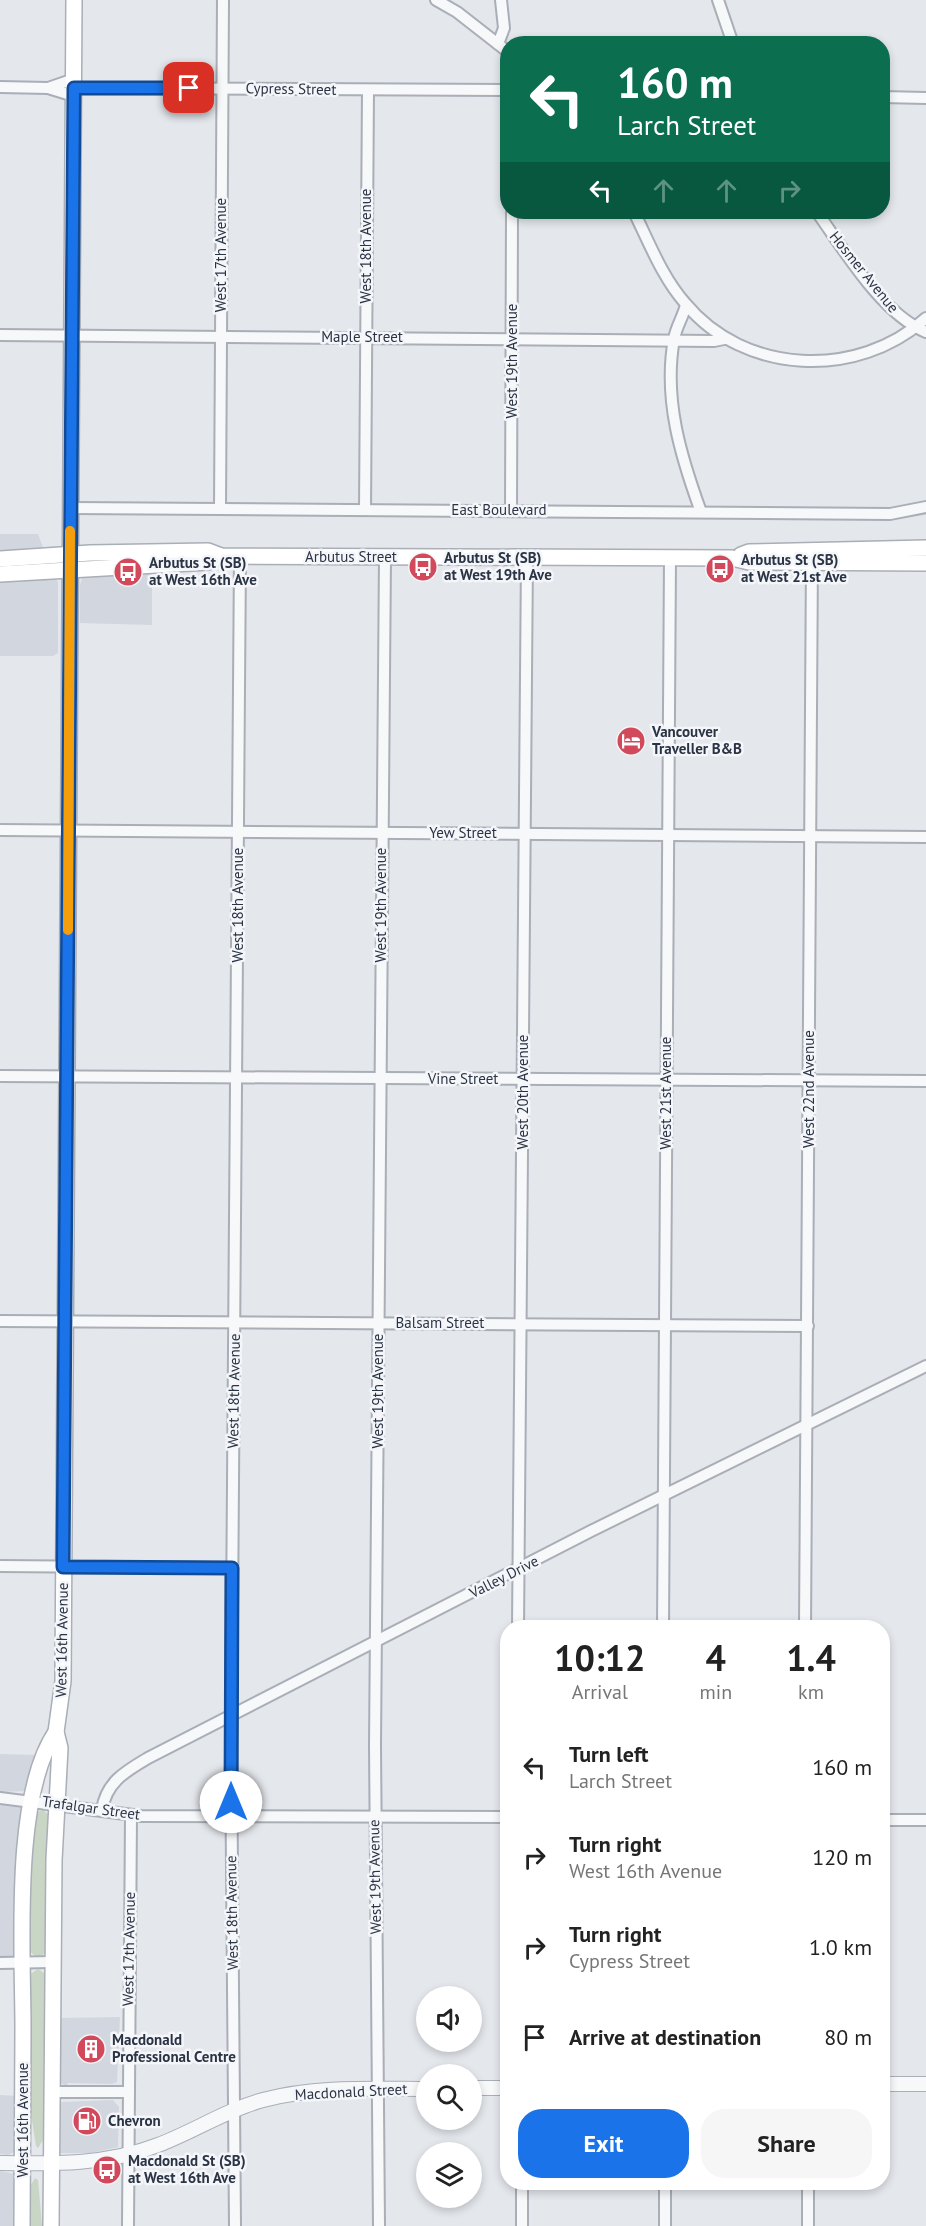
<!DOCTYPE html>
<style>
:root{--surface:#fff;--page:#f6f6f6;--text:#222;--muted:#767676;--accent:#1a73e8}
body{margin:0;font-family:"PT Sans",sans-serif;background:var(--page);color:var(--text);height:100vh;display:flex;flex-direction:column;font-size:22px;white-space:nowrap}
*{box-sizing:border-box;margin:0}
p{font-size:20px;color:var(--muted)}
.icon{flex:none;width:33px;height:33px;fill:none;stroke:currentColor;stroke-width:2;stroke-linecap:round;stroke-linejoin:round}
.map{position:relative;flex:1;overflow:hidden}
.side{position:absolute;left:500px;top:1620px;width:390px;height:570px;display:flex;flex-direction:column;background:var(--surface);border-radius:24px;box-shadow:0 3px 9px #0003}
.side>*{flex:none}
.guide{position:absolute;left:500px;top:36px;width:390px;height:183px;border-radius:24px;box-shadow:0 3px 9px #0003;background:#0b6e4f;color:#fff;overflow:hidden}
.controls{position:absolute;left:416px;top:1986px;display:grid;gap:12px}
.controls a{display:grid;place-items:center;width:66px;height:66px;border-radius:50%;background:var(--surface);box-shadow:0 3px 9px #0003;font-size:30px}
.pin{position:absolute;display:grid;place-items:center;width:51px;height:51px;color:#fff;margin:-26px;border-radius:12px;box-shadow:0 3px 9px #0006}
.me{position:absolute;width:66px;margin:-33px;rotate:0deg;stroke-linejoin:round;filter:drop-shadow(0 0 4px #0008)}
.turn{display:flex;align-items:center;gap:21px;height:126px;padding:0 18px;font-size:27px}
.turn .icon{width:78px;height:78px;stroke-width:2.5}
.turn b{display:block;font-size:42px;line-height:51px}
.lanes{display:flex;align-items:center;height:57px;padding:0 18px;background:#0003;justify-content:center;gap:30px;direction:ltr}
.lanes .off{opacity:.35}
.eta{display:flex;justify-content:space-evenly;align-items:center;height:102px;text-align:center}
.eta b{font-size:36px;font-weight:700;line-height:42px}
.button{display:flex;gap:12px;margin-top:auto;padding:12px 18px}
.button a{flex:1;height:69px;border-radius:24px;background:var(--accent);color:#fff;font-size:24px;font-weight:700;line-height:69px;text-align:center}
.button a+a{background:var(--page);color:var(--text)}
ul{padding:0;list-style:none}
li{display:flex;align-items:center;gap:18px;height:90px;padding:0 18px}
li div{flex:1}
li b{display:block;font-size:22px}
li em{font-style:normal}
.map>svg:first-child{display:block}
</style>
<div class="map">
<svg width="926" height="2226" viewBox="0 0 926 2226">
<rect width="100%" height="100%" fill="#e4e7ec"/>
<g fill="#d2d6de">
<path d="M0,534H38L44,550L0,554Z"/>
<path d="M152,569V625L80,623V585L83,575Z"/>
<path d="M53,576L58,582V653L53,656H0V579Z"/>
<path d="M0,1754L38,1755L25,1791L0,1792Z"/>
<path d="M3,1803L21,1806L23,1810L17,1953L11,1957H0V1806Z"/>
<path d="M120,2017L117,2082L112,2084L68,2083L66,2086L61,2083L59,2018Z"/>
<path d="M0,2095L17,2096L16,2151L8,2155L0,2154Z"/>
<path d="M113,2100L119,2107L118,2147L91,2153H60L58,2150L61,2102Z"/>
<path d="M0,2171L15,2174L16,2226H0Z"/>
</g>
<g fill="#c9d6c5">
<path d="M43,1810L49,1815L48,1948L44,1954C37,1958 31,1955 29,1948V1849L37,1812Z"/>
<path d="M38,1969L46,1974L44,2138L38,2148L36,2146L31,2114L29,1975Z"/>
<path d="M35,2178L38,2180L42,2226H27L29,2188Z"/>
</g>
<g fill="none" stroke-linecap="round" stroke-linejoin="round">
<g stroke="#a9aeb7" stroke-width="14">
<g id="minor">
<path d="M436,0L457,12L507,51"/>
<path d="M718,0L733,44"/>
<path d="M498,44L504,28L501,0"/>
<path d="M0,87L48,88L74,96"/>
<path d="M48,88L74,79"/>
<path d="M74,88L507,90"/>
<path d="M882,97L926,98"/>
<path d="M634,212C649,242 662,277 685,303C744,375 858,380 926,318"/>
<path d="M817,212C844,250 882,314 926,332"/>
<path d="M686,305C683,317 676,327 674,339C663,399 681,457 701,512"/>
<path d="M0,335L714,341L724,339"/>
<path d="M71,508L890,514L926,507"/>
<path d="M220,509L223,0"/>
<path d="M365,510L368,90"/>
<path d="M511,511L512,212"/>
<path d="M0,830L926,837"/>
<path d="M0,1076L926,1081"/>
<path d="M0,1321L808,1326"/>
<path d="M0,1566L232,1568"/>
<path d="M518,1628L527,557"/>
<path d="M663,1628L670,558"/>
<path d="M805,1628L812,557"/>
<path d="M0,1798L141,1816L507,1817"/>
<path d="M102,1810C106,1782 126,1771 148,1758L591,1531L926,1366"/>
<path d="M882,1820H926"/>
<path d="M0,1963L52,1962"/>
<path d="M52,2092H127"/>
<path d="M522,2182V2226"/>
<path d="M665,2182V2226"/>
<path d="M808,2182V2226"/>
<path d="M128,2226L131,1815"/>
<path d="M235,2226L231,1747L240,556"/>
<path d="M379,2226L375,1745L385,557"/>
</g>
</g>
<g stroke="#a9aeb7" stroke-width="16">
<g id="tertiary">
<path d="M882,2084H926"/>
<path d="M471,2088H507"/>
<path d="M0,2163C54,2164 107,2165 158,2145C193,2132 226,2110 263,2100C316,2086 372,2089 426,2089"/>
</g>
</g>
<g stroke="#a9aeb7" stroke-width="18">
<g id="secondary">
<path d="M741,555L749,552L926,548"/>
<path d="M0,559L90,553L208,551L221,556L732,558L749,562L926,563"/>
<path d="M0,574L208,562L221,556"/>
<path d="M22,2226C22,2160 23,2095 23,2029C23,1951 12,1796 56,1732"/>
<path d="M51,2226L54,1860L60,1748L56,1732L63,1681L74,0"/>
</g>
</g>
<use href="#minor" stroke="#f7f8fa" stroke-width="10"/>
<use href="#tertiary" stroke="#f7f8fa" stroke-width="14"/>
<use href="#secondary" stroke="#fff" stroke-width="15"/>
</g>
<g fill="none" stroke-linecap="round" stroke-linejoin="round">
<g stroke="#114b97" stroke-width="15">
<path id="route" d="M189,88H74L63,1567L232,1568L231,1802"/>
</g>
<use href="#route" stroke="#1a73e8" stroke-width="10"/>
<path stroke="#f59e0b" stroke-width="10" d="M68,930L70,531"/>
</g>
<defs>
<g id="bus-disc" transform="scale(1.5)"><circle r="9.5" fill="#d1495b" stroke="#f4f6f9"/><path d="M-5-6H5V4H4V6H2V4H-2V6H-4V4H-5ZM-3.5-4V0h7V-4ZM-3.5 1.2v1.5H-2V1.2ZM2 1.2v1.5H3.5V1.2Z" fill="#fff"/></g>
<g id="hotel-disc" transform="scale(1.5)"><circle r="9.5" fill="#d1495b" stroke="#f4f6f9"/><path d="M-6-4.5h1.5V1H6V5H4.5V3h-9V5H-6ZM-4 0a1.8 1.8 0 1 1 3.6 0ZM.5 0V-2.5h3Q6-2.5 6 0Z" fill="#fff"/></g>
<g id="building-disc" transform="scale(1.5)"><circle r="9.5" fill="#d1495b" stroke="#f4f6f9"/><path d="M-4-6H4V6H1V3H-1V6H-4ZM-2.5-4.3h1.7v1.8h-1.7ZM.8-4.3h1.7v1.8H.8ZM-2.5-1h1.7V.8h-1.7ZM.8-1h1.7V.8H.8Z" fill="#fff"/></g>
<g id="fuel-disc" transform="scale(1.5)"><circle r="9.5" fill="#d1495b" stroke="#f4f6f9"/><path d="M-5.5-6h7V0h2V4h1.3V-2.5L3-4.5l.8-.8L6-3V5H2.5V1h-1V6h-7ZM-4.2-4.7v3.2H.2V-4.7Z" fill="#fff"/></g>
</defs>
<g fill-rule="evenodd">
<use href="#bus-disc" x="423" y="567"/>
<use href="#bus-disc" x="720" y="569"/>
<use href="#bus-disc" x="128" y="572"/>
<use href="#hotel-disc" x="631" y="741"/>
<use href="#building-disc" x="91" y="2049"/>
<use href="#fuel-disc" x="87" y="2121"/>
<use href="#bus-disc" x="107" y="2170"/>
</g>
<g text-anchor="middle" stroke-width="5" stroke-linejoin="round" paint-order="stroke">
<g font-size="15" fill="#2b3445" stroke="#f4f6f9">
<text transform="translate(291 89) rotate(1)" y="5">Cypress Street</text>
<text transform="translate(366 246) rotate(-90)" y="5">West 18th Avenue</text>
<text transform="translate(221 255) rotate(-90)" y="5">West 17th Avenue</text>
<text transform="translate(864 272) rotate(51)" y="5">Hosmer Avenue</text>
<text x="362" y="342">Maple Street</text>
<text transform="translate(512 361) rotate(-90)" y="5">West 19th Avenue</text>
<text x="499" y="515">East Boulevard</text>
<text x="351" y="562">Arbutus Street</text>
<text x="463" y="838">Yew Street</text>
<text transform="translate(238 905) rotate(-90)" y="5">West 18th Avenue</text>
<text transform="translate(381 905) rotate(-90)" y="5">West 19th Avenue</text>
<text x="463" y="1084">Vine Street</text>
<text transform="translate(809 1089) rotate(-90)" y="5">West 22nd Avenue</text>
<text transform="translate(523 1092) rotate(-90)" y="5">West 20th Avenue</text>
<text transform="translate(666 1093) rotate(-90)" y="5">West 21st Avenue</text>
<text x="440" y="1328">Balsam Street</text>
<text transform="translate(234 1391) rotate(-89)" y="5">West 18th Avenue</text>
<text transform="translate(378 1391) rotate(-90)" y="5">West 19th Avenue</text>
<text transform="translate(504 1577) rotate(-27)" y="5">Valley Drive</text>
<text transform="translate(62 1640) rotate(-89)" y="5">West 16th Avenue</text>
<text transform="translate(91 1808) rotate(8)" y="5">Trafalgar Street</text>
<text transform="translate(375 1877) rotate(-91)" y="5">West 19th Avenue</text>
<text transform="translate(232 1913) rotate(-91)" y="5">West 18th Avenue</text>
<text transform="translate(129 1949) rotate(-89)" y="5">West 17th Avenue</text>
<text transform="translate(351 2092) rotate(-3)" y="5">Macdonald Street</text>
<text transform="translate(23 2120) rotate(-90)" y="5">West 16th Avenue</text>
</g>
<g font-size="15" font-weight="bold" fill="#2b3445" stroke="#f4f6f9" text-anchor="start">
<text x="444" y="563">Arbutus St (SB)<tspan x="444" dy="17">at West 19th Ave</tspan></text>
<text x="741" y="565">Arbutus St (SB)<tspan x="741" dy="17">at West 21st Ave</tspan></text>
<text x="149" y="568">Arbutus St (SB)<tspan x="149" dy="17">at West 16th Ave</tspan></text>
<text x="652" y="737">Vancouver<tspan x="652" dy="17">Traveller B&amp;B</tspan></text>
<text x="112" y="2045">Macdonald<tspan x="112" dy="17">Professional Centre</tspan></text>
<text x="108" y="2126">Chevron</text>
<text x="128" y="2166">Macdonald St (SB)<tspan x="128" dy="17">at West 16th Ave</tspan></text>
</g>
</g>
</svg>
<div class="controls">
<a><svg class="icon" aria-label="sound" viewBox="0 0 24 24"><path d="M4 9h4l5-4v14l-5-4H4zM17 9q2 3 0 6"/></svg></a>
<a><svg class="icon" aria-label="search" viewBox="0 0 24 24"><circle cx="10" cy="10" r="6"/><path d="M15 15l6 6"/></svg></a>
<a><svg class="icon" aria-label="layers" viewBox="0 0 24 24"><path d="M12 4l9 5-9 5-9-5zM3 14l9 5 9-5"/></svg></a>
</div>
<div class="pin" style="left:189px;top:88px;background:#d93025"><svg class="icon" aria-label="arrive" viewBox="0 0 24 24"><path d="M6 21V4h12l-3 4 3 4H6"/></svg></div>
<svg class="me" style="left:231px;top:1802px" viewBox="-20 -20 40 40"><circle r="19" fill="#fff"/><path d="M0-13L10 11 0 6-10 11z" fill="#1a73e8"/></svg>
<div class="guide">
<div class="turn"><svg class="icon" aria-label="left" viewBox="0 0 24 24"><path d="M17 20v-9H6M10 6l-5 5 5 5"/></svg><div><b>160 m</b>Larch Street</div></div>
<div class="lanes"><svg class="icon" aria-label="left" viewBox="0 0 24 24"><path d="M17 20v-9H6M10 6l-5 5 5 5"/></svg><svg class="icon off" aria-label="ahead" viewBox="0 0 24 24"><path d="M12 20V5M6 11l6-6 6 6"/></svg><svg class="icon off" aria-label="ahead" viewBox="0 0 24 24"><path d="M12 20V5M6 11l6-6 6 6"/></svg><svg class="icon off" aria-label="right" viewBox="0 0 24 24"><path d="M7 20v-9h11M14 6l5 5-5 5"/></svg></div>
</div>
<section class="side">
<div class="eta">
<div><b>10:12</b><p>Arrival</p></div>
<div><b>4</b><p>min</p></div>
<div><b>1.4</b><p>km</p></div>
</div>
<ul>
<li><svg class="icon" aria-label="left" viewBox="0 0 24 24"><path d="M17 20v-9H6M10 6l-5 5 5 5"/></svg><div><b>Turn left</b><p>Larch Street</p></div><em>160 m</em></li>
<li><svg class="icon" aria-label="right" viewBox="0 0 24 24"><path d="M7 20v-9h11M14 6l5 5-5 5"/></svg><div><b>Turn right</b><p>West 16th Avenue</p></div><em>120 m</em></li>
<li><svg class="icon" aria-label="right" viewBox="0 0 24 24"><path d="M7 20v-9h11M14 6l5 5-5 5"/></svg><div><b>Turn right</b><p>Cypress Street</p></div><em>1.0 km</em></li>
<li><svg class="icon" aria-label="arrive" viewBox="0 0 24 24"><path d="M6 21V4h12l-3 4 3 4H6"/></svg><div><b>Arrive at destination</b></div><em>80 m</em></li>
</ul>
<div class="button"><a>Exit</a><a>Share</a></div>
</section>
</div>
